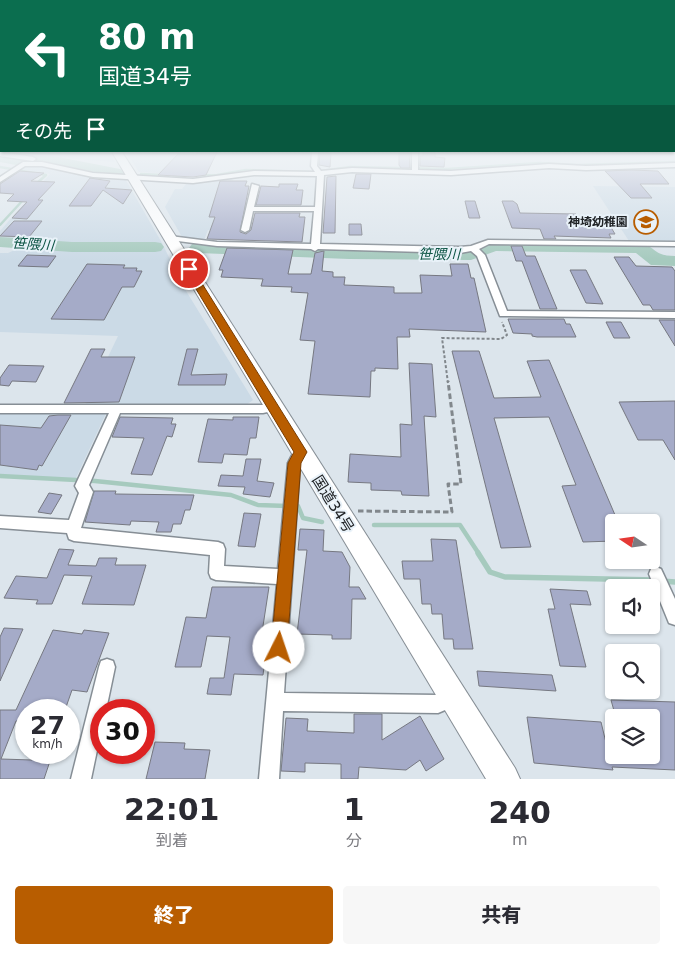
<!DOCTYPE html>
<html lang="ja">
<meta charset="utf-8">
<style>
:root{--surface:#fff;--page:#f7f7f7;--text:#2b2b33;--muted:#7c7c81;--accent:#b85d00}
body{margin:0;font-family:"DejaVu Sans","Noto Sans JP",sans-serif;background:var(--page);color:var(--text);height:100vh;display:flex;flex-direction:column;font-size:19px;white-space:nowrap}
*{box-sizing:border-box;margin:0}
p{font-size:16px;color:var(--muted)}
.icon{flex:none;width:28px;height:28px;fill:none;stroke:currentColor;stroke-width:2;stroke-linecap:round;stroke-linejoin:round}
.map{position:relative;height:779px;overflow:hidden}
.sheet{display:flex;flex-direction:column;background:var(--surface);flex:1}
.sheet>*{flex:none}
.banner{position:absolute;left:0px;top:0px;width:675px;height:152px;box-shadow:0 1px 4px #0004;background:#0b6e4f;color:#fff;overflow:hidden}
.needle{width:32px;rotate:283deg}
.buttons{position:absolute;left:605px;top:514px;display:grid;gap:10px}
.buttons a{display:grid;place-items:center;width:55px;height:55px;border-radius:5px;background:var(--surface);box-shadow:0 1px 4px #0004;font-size:25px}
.speed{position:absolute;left:15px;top:699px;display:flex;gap:10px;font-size:25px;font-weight:700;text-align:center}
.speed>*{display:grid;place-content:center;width:65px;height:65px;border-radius:50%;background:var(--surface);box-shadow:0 1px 4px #0004;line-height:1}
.speed small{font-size:12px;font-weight:400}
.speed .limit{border:8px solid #d22;background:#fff;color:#111}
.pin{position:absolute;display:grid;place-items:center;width:42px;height:42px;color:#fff;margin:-21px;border:2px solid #fff;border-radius:50%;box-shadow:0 1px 5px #0007}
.me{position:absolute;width:55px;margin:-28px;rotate:4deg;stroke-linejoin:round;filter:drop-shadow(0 0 4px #0008)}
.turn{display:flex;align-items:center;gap:18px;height:105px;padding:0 15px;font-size:22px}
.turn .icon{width:65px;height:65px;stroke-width:2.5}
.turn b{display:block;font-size:35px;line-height:42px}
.then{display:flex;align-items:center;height:48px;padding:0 15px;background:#0003;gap:10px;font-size:19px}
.eta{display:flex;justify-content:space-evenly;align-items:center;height:85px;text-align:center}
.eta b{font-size:30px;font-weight:800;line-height:35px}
.action{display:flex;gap:10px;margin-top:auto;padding:10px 15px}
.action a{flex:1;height:58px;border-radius:5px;background:var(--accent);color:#fff;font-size:20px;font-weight:800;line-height:58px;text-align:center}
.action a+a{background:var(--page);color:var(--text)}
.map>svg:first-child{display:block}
</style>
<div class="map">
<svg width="675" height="779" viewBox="0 0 675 779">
<rect width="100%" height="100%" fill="#dce5ec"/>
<g fill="#cbdae6">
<path d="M0,152H109L115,162L60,158H45L42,164L93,175L124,177L162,243L183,286L253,400L246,405H110L75,480L0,476V406L85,405L118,336L0,332V253H8L30,243L0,239V231L50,174L14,168L30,159Z"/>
<path d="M126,152H194L178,174L139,172Z"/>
<path d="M233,178L219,230H208L204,240L182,237L165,207L175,189H182L187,183Z"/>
<path d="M593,186L675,187V242L629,241Z"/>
</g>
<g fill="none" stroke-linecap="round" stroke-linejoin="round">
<g stroke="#a6cabe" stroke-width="2.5">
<path d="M0,167L46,175L36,184"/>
<path d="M141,174L162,175"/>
<path d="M174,176L217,175L246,170L313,172L350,167L447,169L540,163L578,165L675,162"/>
<path d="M0,225L24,199"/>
</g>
<g stroke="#a6cabe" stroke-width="4.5">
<path d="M0,476L95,481L231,495L258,505L287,506"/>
<path d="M294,506H298L303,518L322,522"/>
<path d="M374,525H460L479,554"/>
</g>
<g stroke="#a6cabe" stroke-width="5.5">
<path d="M478,553L490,572L505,577L655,580"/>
<path d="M662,581L675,582"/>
</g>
<g fill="#a6cabe" fill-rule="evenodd">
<path d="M0,154L58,157L120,169L127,173L120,177L58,165H16L0,162Z"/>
<path d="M0,237L72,242H155L161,243L164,247L161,251L155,252H72L0,247Z"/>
<path d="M494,241L640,243C657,247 653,256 675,256V266L651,265L636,253L496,251L471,260L349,259L198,253L192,252L189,248L192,244L198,243L349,249L469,250Z"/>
</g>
</g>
<g fill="#a5abc8" stroke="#767881">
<path d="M198,152H217L206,175L193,177L158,175L178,154L196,155Z"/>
<path d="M320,152L331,153L330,167L319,165Z"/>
<path d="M399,152H409L410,168H401L399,165Z"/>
<path d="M423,152H435V157L445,158L444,167L420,166V156H423Z"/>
<path d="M631,170L658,171L669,184H640L652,198H631L605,171Z"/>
<path d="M20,171L44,173L31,181L55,182L38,200H43L27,219L12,218L27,202L7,201L14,194L0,193V184Z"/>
<path d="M356,174H371L369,189L353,188Z"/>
<path d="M336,176L335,233H323L327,177Z"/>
<path d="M90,178L110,181L105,188L132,190L123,204L103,190L91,206H69Z"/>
<path d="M220,181H247L245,186H249L240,232L246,234L251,230L255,213H300L299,217H305L302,242L207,239L215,217H209Z"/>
<path d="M279,184H298L296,190H303L301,205H256L261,186L279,187Z"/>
<path d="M465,201H475L480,218H469Z"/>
<path d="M502,201H513L517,204L520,213L576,214L581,223L609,224L615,234H609L611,238L554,236L556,239H544L540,229L512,228Z"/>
<path d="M14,221H42L29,237L0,236Z"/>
<path d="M349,224H361L362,235H349Z"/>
<path d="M511,246H522L526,256H535L557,309H540L522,261H516Z"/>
<path d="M227,248L293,250L288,274H311L315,253L324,251L322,271L333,272V277H345L344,285L394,287V293H422L420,275L452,276L450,264H468L471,278H474L486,332L409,329L410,337H397L398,369L375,368V371H371L370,397L308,394L315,341L300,340L308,293L291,292L292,287L261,286L263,279L221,277L223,270H219Z"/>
<path d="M27,255L56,256L48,267L18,266Z"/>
<path d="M614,257H629L636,266L672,267L675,271V310H653L650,305H643Z"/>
<path d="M87,264L125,265L123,268H137L136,271H142L134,287H122L104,320L51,319Z"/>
<path d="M570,270H586L603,304L586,303Z"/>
<path d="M508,319H564L566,324H570L576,337H537L532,336V334L513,333Z"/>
<path d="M659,320H675V346Z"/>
<path d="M606,322H621L630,338H614Z"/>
<path d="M91,349H105L101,357H135L119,402L64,403Z"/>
<path d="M187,349H198L191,375L227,374L225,385H178Z"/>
<path d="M452,351H479L494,398L541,397L527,361L549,360L618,522H614V541L583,542L562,486L576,485L549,417L494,418L531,547L501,548Z"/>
<path d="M409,363L432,364L436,417L424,416L429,496L402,495L401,491L371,490V483L348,482L350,454L401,457L400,424L412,425Z"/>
<path d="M9,365L44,366L36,382L12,381L9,386L0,385V378Z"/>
<path d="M675,401V460L663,440H638L619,402Z"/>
<path d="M58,415H71L42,466L39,465L37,470L0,465V425L41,428L49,416Z"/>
<path d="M120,417L173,418L171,424H176L172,437L167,436L152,475L131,474L144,438L112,437Z"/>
<path d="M233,417H259L256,438H250L247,455L224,454L222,463L198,462L208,419L233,420Z"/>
<path d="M246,459H261L257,481L274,483L270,497L243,494L245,487L218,486L221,475L243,476Z"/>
<path d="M94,491H116L115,494L194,495L190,510H185L181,524H173L171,532H156L159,522L131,521L130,525L85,522Z"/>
<path d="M49,493L62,495L51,514L38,512Z"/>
<path d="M244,513L261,514L255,547L238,546Z"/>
<path d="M300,529L324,530L323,551L342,552L350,567L349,587H359L366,599H352L351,639H332V635L297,634L307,550H298Z"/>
<path d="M431,539L456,540L473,649H454L453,639H444L442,614H432L431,604H422L420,579H404L402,561H433Z"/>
<path d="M59,549L74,550L68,565L96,566L99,558H117L115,565H146L134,605L82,604L92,576L64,575L52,604H36L38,600L4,598L16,576L47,578Z"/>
<path d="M212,587H269L259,652H266L263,675L234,674L231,695L207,694L210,678H224L230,637L207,636L201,667H175L186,617L206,618Z"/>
<path d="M550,589L587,591L591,605L570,604L586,667L560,666L548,609H555Z"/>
<path d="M4,628L23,629L0,681V637Z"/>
<path d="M53,630L82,634L84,630L109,633L87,692L72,690L65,710H26V722L16,721L1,759L32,760L34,752H53L44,779H0V710H16Z"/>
<path d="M477,671L552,675L556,691L479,686Z"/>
<path d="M611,700L675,702V770L612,767L613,770L534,763L527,717L601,722L609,755H651V718H616Z"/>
<path d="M354,714H382V740L420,716L444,759L426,771L420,760L406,770L359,767L358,779H341V764L305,763V772L281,771L286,718L308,719L307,731L354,733Z"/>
<path d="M155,742L185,743L184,749L210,750L205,779H146Z"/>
</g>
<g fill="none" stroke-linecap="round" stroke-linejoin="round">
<g stroke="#868e95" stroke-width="3">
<g id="minor">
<path d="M0,152L33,157L36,159L33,161L0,156Z"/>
<path d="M312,152H318L317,166L321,171L352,168L412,170V152H418V170L451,171L549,164L586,166L675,163V167L586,170L549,168L451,175L352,172L324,175L320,244L460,247L471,246L488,240L675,242V246L489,244L479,249L485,255L507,311L675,312V318L500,316L477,256L471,251L460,253L318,249L315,251L311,249L217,246L170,240L166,238L170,236L217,242L311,244L314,211H253L249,230L245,232L241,230L252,184L259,186L254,207H315L317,176L254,175L193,183L93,177L42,166H25L0,182V177L23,162H42L93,173L193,179L254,171L315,172L311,166Z"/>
<path d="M273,403L277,404L279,407L277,410L263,413H120L89,485L93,492L81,528L218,542L223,544L225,549L224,566L278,569L288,463C292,455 296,445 305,448L307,452L300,464L284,693L438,695L453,689L459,692L462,698L459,704L438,713L283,711L279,779H259L277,584L216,580L211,578L209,573L210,555L74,541L69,539L67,533L0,528V516L69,520L79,493L75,486L109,413H0V405H263Z"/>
<path d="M656,567L661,569L675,599V625L669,623L649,574L651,569Z"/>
<path d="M107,659L113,661L115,667L106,710H101V731L91,779H71L99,667L101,661Z"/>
</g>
</g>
<g stroke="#868e95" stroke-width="2">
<path id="trunk" d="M112,152H122L515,768L520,779H486Z"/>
</g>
<path stroke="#81878c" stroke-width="2" stroke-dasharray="3 2" stroke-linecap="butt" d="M448,383L442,338L501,339L507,335L502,322"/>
<path stroke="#81878c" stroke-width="3" stroke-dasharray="5.5 3" stroke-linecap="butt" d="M358,511L452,512L448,484H461L448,381"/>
<use href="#minor" fill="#fff" fill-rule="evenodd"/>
<use href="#trunk" fill="#fff" fill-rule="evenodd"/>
</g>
<linearGradient id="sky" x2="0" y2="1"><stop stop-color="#8dbdd7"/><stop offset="0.58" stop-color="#eff3f6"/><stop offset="1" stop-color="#eff3f6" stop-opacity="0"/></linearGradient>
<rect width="675" height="261" fill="url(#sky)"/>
<path fill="#b85d00" stroke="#783c00" d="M186,267L193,269L307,452L301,463L287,648L285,654L279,656L273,654L271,648L288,463L294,452L184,269Z"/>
<defs>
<g id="school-ring" transform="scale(1.25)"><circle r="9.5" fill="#e9f2f9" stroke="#b85d00" stroke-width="1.5"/><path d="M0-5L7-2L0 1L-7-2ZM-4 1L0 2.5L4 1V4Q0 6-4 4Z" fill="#b85d00"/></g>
</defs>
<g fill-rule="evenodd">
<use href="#school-ring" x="646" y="222"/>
</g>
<g text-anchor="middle" stroke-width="4" stroke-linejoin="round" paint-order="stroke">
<g font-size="12" font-weight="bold" fill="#202326" stroke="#e9f2f9" text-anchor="end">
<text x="628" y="226">神埼幼稚園</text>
</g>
<g font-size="14" font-style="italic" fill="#0c5444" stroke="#e9f2f9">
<text transform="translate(33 244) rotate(4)" y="5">笹隈川</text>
<text transform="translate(439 254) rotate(1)" y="5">笹隈川</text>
</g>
<g font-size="15" fill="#202326" stroke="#e9f2f9">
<text transform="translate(333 504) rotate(58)" y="5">国道34号</text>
</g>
</g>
</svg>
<div class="buttons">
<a><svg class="needle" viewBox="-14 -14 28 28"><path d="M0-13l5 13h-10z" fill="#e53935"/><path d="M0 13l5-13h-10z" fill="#7c7c81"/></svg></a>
<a><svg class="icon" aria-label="sound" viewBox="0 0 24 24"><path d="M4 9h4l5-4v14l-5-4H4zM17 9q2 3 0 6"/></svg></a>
<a><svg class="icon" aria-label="search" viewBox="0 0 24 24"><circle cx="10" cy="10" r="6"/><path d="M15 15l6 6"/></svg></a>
<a><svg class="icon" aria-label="layers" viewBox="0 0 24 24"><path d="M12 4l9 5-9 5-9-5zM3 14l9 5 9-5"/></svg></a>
</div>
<div class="speed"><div>27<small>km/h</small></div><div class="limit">30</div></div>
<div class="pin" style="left:189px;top:269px;background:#d93025"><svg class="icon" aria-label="arrive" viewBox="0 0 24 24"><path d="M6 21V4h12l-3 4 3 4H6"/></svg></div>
<svg class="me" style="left:279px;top:648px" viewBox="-20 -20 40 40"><circle r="19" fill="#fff"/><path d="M0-13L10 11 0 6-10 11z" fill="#b85d00"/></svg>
<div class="banner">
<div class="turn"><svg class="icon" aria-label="left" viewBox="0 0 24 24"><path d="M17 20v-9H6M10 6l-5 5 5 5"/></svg><div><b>80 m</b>国道34号</div></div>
<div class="then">その先<svg class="icon" aria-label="arrive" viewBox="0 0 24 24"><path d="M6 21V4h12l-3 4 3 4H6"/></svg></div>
</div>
</div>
<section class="sheet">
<div class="eta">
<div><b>22:01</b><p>到着</p></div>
<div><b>1</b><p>分</p></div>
<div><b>240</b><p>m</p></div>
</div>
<div class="action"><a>終了</a><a>共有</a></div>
</section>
